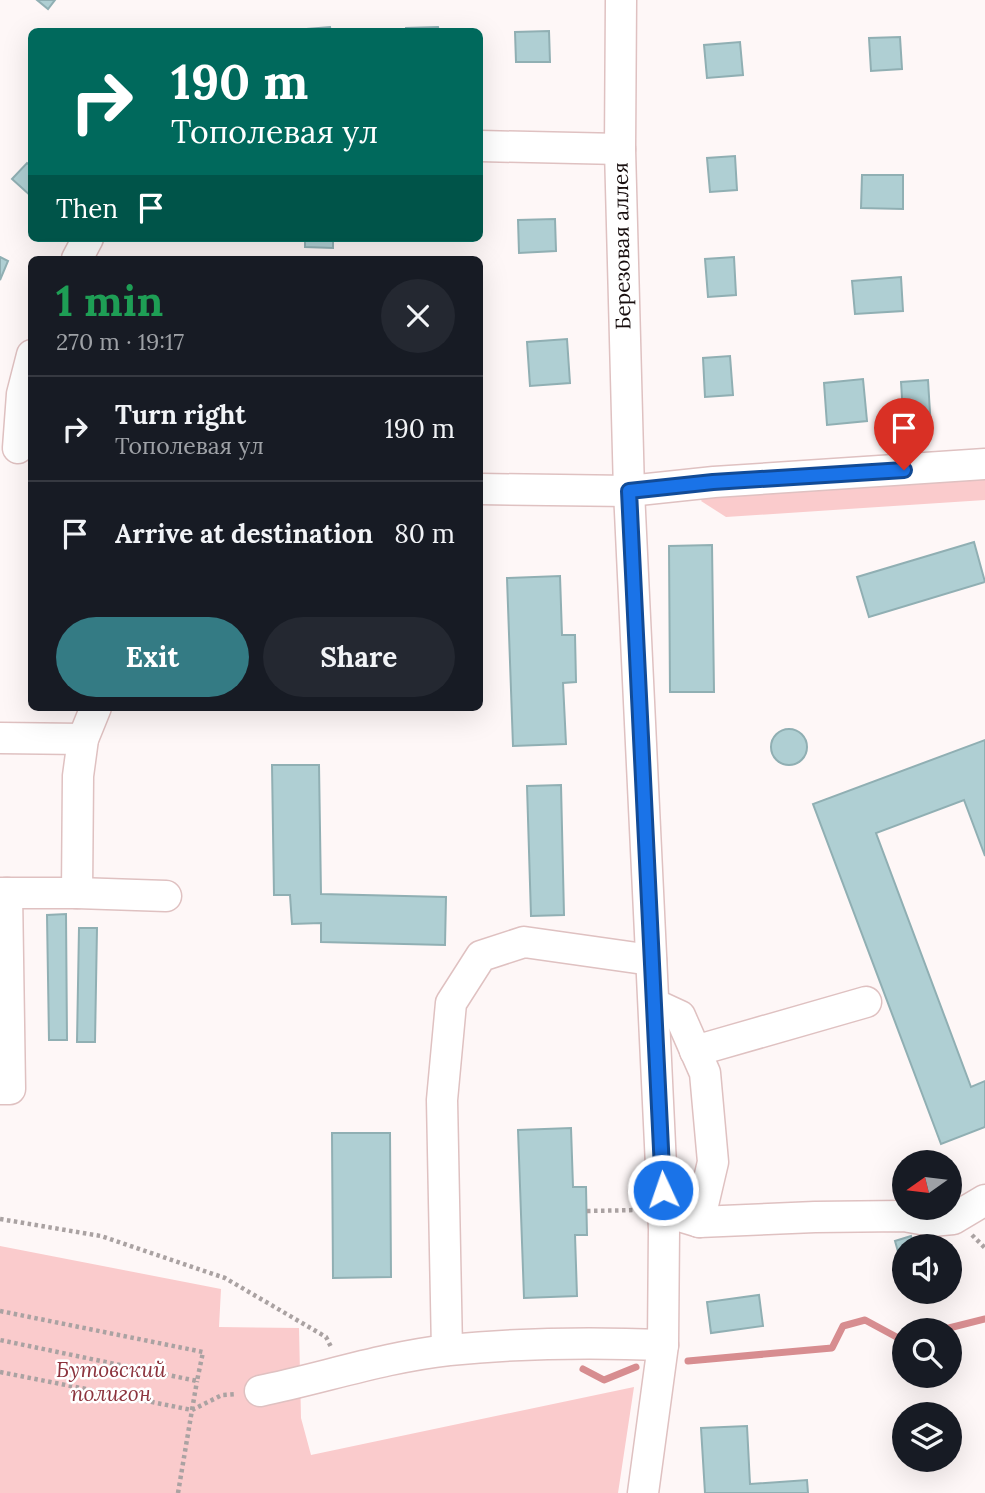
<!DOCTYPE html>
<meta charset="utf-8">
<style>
:root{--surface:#171b24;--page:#242831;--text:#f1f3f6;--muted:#9ea1a6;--line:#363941;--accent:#347b84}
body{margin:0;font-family:Lora,serif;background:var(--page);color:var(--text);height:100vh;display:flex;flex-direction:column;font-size:26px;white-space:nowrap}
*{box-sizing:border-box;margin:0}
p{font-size:23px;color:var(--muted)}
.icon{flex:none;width:38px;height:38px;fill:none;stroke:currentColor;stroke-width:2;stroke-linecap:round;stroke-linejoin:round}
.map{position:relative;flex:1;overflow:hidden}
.details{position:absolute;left:28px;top:256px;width:455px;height:455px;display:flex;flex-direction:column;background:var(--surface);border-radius:10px;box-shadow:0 7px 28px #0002}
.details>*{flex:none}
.top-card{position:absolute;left:28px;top:28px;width:455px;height:214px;border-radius:10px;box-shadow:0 7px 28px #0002;background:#00695c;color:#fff;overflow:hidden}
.needle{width:46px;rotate:256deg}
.controls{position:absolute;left:892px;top:1150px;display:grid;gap:14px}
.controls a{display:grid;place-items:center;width:70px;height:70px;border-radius:50%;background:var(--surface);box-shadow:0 7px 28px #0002;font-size:35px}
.pin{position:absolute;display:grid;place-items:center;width:60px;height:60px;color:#fff;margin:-72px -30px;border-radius:50% 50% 50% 0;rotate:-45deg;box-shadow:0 0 7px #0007}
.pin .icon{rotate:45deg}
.me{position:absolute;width:77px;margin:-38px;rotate:357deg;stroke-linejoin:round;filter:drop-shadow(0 0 5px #0008)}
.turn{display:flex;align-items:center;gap:24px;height:147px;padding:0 28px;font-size:32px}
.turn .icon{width:91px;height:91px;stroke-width:2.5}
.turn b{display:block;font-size:49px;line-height:60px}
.then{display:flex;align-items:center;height:66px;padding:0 28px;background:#0003;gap:14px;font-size:26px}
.round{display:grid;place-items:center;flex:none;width:74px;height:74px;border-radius:37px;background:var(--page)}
.head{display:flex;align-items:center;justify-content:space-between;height:119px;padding:0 28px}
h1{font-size:42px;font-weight:800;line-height:52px;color:#1e9e55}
.cta{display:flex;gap:14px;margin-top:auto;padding:14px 28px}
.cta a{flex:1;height:80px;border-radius:42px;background:var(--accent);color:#fff;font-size:28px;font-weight:800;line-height:80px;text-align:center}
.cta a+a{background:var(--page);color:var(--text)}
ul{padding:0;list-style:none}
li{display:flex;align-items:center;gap:21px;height:105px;padding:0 28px;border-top:2px solid var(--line)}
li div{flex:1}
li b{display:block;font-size:26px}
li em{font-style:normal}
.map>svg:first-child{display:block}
</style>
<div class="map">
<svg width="985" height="1493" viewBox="0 0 985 1493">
<rect width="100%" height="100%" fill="#fef7f7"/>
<g fill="#facbcc">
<path d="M985,458V500L726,517L701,501L714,482Z"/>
<path d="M0,1246L221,1289L219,1327L299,1328L301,1418L311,1455L634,1387L618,1493H0Z"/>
</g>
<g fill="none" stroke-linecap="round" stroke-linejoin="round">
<g stroke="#d78d90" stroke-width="7">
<path d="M941,1330L985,1319"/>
<path d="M688,1361L832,1348L843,1326L865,1320L902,1340H905"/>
<path d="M583,1369L604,1380L636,1367"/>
</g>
</g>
<g fill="#afcfd3" stroke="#90afb3" stroke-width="2">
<path d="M37,0H55L48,9Z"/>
<path d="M330,27L331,32H295V30Z"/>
<path d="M438,27L439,32H406V28Z"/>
<path d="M549,31L550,62H516L515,32Z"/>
<path d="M900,37L902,69L871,71L869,38Z"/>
<path d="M740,42L743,75L707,78L704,45Z"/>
<path d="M735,156L737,190L710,192L707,158Z"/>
<path d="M27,163L32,167V197L12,179Z"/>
<path d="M862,175H903V209L861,208Z"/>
<path d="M555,219L556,251L519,253L518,220Z"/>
<path d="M305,238H333V248L305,247Z"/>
<path d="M0,257L8,261L0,280Z"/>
<path d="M734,257L736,295L708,297L705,259Z"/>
<path d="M901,277L903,311L855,314L852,281Z"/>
<path d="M567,339L570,383L530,386L527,342Z"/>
<path d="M730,356L733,395L705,397L703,358Z"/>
<path d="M863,379L867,421L827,425L824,383Z"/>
<path d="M928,380L931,429L904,431L901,382Z"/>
<path d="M974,542L985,582L869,617L857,577Z"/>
<path d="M712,545L714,692H670L669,546Z"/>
<path d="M560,576L562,635H575L576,682L563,683L566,744L513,746L507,578Z"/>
<circle cx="789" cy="747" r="18"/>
<path d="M985,740V856L964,800L876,833L971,1087L985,1081V1127L941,1144L813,804Z"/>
<path d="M272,765H319L321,894L446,897L445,945L321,942V923L292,924L290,895H274Z"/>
<path d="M561,785L564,915L531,916L527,786Z"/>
<path d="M66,914L67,1040H49L47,915Z"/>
<path d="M79,928H97L95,1042H77Z"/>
<path d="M571,1128L573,1187H586L587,1235H575L577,1296L524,1298L518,1130Z"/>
<path d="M332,1133H390L391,1277L333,1278Z"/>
<path d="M911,1236L914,1246H905V1254L899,1255L895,1241Z"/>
<path d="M759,1295L763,1326L711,1333L707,1302Z"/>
<path d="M747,1426L750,1484L807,1480L808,1493H705L701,1428Z"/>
</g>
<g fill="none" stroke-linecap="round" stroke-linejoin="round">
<g stroke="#dfc1c1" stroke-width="33">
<g id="minor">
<path d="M621,0L620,149L629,491L664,1229L663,1345L643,1493"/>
<path d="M480,146L620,149"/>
<path d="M77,259L88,238"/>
<path d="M18,448L22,394L32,355"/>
<path d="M480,489L629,491L714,482L985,464"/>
<path d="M0,738L83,739"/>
<path d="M0,893H77L166,896"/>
<path d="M77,893L78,776L83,739L96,707"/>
<path d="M654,1004L680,1016L705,1073L713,1162L699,1222"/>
<path d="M695,1051L866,1002"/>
<path d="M0,1089H10L7,893"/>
<path d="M664,1217L676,1215L699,1222L815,1217L904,1216L932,1221L953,1219L985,1200"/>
<path d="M447,1350L442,1100L451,1003L481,956L524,942L651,960"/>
<path d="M260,1391C323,1378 385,1357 449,1350C520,1343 592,1342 663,1345"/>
</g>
</g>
<g stroke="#aaa2a2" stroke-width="4.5" stroke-dasharray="3.5 3.5" stroke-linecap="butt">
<path d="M587,1211L638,1210"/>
<path d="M0,1219L101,1236L225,1278L326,1337L332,1349"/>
<path d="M972,1235L985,1248"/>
<path d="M0,1311L203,1352L197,1381L0,1340"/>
<path d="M0,1372L192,1410L197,1381"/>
<path d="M178,1493L192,1410L222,1395L237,1394"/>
</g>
<use href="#minor" stroke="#fff" stroke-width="30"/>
</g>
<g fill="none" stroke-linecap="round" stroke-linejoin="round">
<g stroke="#114b97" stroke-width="18">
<path id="route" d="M663,1190L629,491L713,482L904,470"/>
</g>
<use href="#route" stroke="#1a73e8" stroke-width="12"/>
</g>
<g text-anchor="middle" stroke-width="5" stroke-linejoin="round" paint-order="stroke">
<g font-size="21" fill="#180e0e" stroke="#fff">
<text transform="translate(622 246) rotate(-91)" y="7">Березовая аллея</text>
</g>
<g font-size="21" font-style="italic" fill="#8c333d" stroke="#fff">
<text x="111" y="1377">Бутовский<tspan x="111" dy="24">полигон</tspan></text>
</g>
</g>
</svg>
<div class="controls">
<a><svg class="needle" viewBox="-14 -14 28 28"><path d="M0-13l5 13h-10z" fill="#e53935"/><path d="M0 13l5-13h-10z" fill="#9ea1a6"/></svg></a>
<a><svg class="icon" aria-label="sound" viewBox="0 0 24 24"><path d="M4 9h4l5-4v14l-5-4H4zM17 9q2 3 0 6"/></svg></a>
<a><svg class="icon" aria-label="search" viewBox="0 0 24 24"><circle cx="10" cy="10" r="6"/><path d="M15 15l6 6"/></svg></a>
<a><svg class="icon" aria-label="layers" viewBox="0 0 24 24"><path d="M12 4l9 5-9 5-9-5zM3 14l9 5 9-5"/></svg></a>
</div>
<div class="pin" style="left:904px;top:470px;background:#d93025"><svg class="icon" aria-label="arrive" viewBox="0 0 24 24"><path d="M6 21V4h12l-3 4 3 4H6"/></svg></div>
<svg class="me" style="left:663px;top:1190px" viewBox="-20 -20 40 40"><circle r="17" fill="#1a73e8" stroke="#fff" stroke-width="3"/><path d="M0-11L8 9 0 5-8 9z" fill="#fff"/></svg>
<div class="top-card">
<div class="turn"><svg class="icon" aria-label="right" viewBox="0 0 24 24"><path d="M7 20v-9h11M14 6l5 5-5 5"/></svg><div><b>190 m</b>Тополевая ул</div></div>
<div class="then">Then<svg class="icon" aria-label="arrive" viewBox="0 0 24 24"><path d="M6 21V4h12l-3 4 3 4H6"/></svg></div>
</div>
<section class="details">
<div class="head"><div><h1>1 min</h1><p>270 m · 19:17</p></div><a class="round"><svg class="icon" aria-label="close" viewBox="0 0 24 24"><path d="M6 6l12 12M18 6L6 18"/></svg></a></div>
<ul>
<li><svg class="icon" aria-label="right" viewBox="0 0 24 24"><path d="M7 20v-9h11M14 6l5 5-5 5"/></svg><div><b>Turn right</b><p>Тополевая ул</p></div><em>190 m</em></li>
<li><svg class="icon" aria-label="arrive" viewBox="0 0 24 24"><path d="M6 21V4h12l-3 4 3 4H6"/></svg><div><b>Arrive at destination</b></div><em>80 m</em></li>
</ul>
<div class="cta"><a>Exit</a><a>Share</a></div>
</section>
</div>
